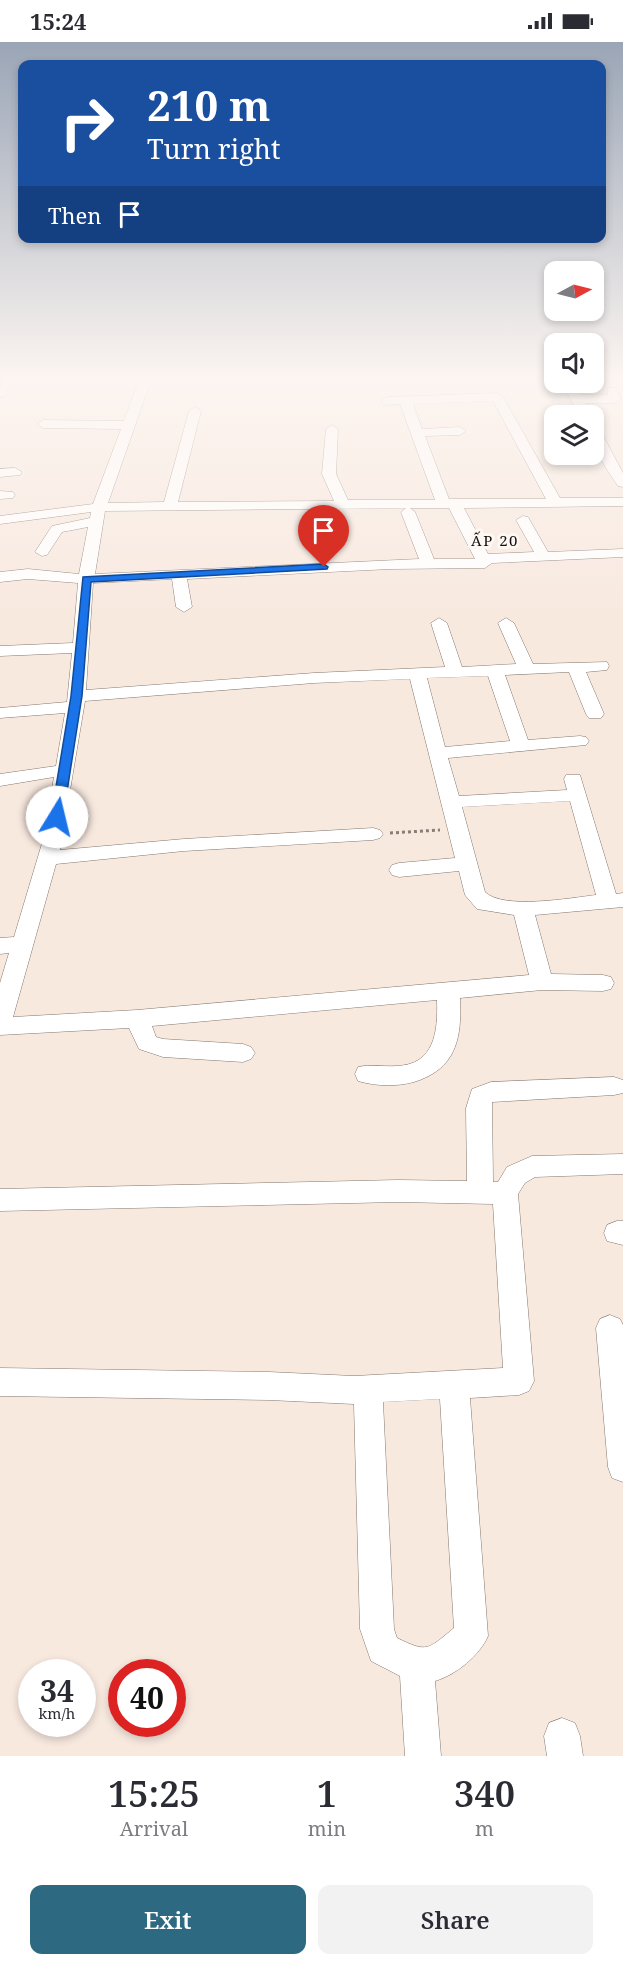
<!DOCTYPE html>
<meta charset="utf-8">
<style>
:root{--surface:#fff;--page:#f2f2f3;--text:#2b2b33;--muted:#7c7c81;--accent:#2d6a81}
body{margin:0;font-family:"Noto Serif",serif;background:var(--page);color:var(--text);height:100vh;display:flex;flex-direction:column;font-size:22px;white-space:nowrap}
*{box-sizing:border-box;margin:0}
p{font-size:20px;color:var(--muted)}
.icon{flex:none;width:33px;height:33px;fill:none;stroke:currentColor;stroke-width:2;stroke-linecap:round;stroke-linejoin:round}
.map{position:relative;height:1714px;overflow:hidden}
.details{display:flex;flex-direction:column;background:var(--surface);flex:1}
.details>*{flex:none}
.banner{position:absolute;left:18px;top:18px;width:588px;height:183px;border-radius:12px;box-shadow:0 3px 9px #0003;background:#1a4fa0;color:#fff;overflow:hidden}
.needle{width:39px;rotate:83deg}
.controls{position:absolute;left:544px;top:219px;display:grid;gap:12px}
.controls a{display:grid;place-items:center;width:60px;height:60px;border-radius:12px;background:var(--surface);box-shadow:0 3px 9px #0003;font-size:30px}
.speed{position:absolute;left:18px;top:1617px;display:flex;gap:12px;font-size:30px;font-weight:700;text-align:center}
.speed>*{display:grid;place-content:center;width:78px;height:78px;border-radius:50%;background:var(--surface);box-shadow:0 3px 9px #0003;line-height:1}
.speed small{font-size:15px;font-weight:400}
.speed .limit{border:9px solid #d22;background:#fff;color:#111}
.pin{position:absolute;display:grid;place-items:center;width:51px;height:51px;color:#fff;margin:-62px -26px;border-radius:50% 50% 50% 0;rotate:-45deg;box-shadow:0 0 6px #0007}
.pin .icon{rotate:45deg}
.me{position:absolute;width:66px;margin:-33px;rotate:9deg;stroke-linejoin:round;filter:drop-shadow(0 0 4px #0008)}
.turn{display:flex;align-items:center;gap:21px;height:126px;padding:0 30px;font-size:27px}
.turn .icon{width:78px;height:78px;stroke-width:2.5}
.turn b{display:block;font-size:42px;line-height:51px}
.then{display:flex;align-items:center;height:57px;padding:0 30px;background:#0003;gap:12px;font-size:22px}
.eta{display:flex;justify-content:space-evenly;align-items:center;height:102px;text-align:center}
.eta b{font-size:36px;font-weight:600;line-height:42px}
.cta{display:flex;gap:12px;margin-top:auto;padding:12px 30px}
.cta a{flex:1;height:69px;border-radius:12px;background:var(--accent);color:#fff;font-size:24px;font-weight:600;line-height:69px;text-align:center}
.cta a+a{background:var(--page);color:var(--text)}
.status{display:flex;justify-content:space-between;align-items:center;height:42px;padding:0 30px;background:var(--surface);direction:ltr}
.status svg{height:16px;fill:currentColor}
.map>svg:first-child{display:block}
</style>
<div class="status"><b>15:24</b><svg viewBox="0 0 49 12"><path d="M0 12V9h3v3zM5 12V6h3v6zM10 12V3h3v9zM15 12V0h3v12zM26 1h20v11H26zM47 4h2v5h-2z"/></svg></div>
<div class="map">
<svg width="623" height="1714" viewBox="0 0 623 1714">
<rect width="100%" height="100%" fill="#f8e9df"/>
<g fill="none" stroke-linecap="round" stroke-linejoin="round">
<g stroke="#84776e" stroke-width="1">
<g id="minor">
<path d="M1,338H13L4,354L0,355Z"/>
<path d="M139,338H151L108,461L164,460L189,369L195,365L201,369L178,460L334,459L322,432L326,387L332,383L338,387L336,432L348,458H435L400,362L387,363L381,359L387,355L497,351L503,355L560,456H623V464L464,466L488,512L534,510L516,478L523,474L528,475L548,510L623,507V515L492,521L485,526L390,527L187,537L192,565L184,570L176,565L172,537L93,541L86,648L314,631L445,625L431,581L439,576L447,581L462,625L516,622L498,581L506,576L514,581L533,622L607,620L609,624L607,628L586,630L604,672L601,676H589L586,672L569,630L505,633L528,698L580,694L586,695L589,699L586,703L448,716L459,754L567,748L564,737L566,733H580L616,852L623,851V865L535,873L551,932L603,933L611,935L614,941L611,947L603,949L542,948L460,956C462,997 456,1027 414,1040C396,1045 375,1044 358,1039L355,1032L358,1025C371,1022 383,1025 396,1024C435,1023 438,989 437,958L152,984L156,995L163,997L243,1002L251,1005L255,1011L251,1017L243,1020L163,1015L139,1007L129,986L0,993V941L9,911L0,912V896L14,895L43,798L54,735L0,744V732L56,724L65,671L0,676V666L67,660L72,611L0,614V604L73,601L78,541L28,537L0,540V530L28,527L79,532L88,485L62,490L47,513L42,514L35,510L52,484L90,476L91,470L0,482V474L93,462L121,387L43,386L37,382L43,378L124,379ZM493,359L546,457H449L425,394L460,393L466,389L460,385L422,387L413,362ZM406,466L401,470L419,517L95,532L105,469L316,467L324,495L331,499L338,495L330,467ZM410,466H449L475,517H434L415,470ZM488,634L510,699L445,705L427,636ZM410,637L455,816L399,821L392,823L389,828L392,833L399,835L459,829L465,853L477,867L514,873L529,933L137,968L13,975L56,822L184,809L373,798L380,796L383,792L380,788L373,786L184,797L60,808L85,659L314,641ZM570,759L596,853C571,856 503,868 485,850L462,765Z"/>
<path d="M562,340H574L581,353H608V346H616L621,357L615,361H585L592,374H579Z"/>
<path d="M594,384L600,388L623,431V445L618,444C604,423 594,411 594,384Z"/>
<path d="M15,426L22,430L20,433L0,435V427Z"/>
<path d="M0,449L13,450L15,453L13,456L0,457Z"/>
<path d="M614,1035L623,1038V1051L614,1053L492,1060L493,1140H498L507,1125L532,1114L623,1112V1132L535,1135L525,1141L518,1152L534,1339L529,1349L519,1353L470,1356L488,1594C480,1613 456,1633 435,1639L441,1714H405L400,1634L371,1619L360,1587L354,1362L269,1358L0,1354V1326L269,1330L354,1334L503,1326L493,1162L398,1160L0,1169V1147L398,1138L467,1139L466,1066L472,1047L491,1040ZM440,1357L454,1586C427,1608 428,1611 397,1596L394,1587L383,1360Z"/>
<path d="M617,1179H623V1203L607,1199L604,1191L607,1183Z"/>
<path d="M610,1273L620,1277L623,1283V1440L612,1436L608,1425L596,1286L600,1277Z"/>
<path d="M562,1676L575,1681L580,1694L583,1714H547L544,1694L549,1681Z"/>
</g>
</g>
<path stroke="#887e77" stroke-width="3" stroke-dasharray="3 3" stroke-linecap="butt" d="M390,791L440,788"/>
<use href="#minor" fill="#fff" fill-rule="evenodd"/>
</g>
<linearGradient id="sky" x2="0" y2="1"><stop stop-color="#9aa5b6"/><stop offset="0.58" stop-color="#fcf5f1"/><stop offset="1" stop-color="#fcf5f1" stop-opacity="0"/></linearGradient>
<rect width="623" height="578" fill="url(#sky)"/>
<path fill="#1a73e8" stroke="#114b97" stroke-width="1.5" d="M324,522L328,525L327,527L91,540L82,654L63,775L57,779L53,778L51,775L71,654L83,535Z"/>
<g text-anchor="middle" stroke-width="6" stroke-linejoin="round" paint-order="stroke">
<g font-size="15" letter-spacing="1.5" fill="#15100d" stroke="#fef8f4">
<text x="495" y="504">ẤP 20</text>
</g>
</g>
</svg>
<div class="controls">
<a><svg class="needle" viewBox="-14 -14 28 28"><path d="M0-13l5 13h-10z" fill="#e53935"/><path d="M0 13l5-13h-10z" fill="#7c7c81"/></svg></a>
<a><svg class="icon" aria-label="sound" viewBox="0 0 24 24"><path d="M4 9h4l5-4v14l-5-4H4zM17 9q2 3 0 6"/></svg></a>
<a><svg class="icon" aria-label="layers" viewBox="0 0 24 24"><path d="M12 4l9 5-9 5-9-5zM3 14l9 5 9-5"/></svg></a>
</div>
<div class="speed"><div>34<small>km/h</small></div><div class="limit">40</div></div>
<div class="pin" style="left:324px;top:525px;background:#d93025"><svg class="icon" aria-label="arrive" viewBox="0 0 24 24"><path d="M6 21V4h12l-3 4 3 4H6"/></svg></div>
<svg class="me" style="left:57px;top:775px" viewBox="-20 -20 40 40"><circle r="19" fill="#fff"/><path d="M0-13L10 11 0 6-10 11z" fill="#1a73e8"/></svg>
<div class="banner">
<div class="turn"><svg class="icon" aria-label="right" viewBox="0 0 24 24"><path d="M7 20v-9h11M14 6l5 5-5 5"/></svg><div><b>210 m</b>Turn right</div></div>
<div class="then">Then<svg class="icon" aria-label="arrive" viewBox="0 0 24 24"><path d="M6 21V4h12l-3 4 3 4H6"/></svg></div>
</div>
</div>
<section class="details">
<div class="eta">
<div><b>15:25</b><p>Arrival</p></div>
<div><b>1</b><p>min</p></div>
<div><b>340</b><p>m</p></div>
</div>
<div class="cta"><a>Exit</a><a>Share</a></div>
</section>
